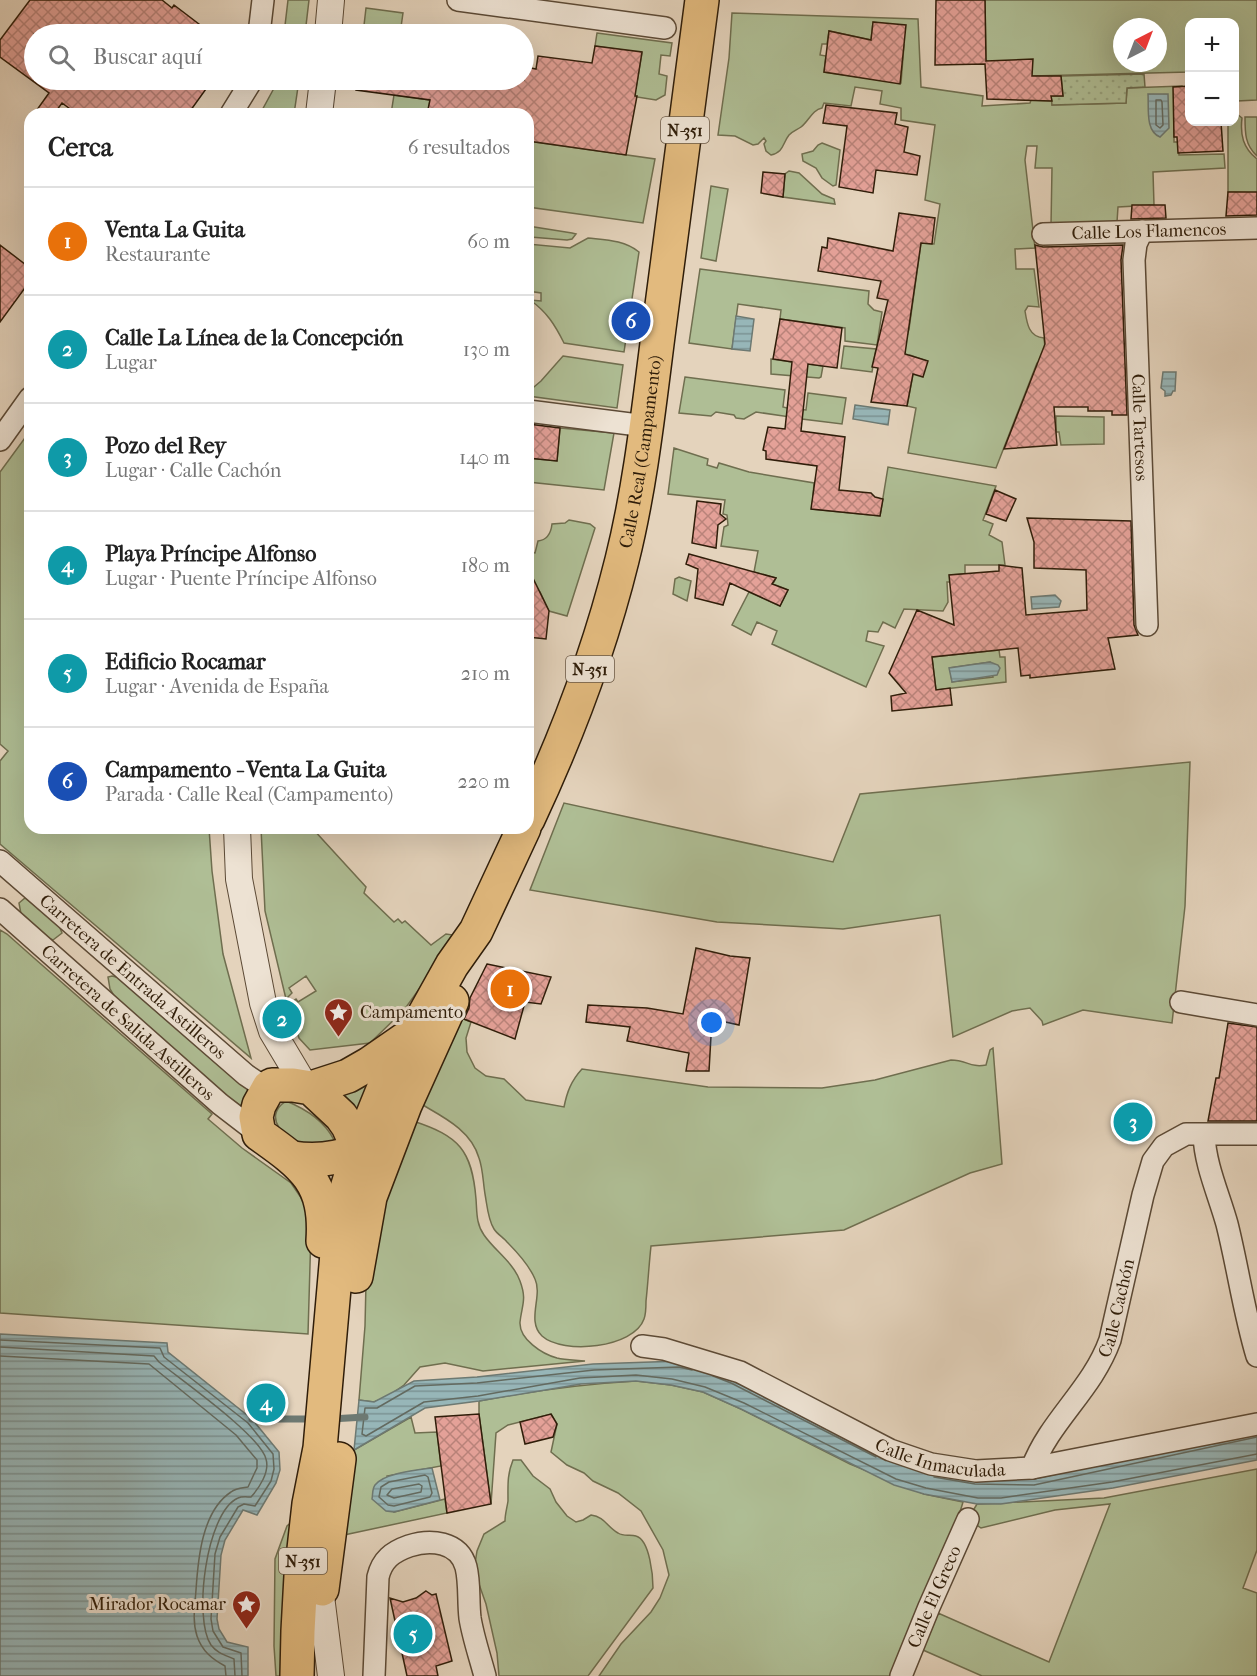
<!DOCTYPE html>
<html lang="es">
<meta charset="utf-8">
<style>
body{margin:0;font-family:"IM FELL French Canon",serif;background:#f2f2f2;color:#222}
.controls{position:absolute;right:18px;top:18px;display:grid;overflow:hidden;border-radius:12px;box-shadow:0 6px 24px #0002}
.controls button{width:54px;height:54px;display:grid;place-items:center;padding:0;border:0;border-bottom:2px solid #e0e0e0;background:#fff;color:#222;font:30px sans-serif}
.compass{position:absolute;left:1113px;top:18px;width:54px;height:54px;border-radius:50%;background:#fff;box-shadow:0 6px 24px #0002;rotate:42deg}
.you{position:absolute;left:712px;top:1023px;width:21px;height:21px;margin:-15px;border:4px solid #fff;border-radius:50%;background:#1a73e8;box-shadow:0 0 0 9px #1a73e833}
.badge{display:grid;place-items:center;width:39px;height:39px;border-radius:50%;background:#8f2418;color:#fff;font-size:20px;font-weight:700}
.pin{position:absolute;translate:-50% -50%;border:3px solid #fff;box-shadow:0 2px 6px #0006}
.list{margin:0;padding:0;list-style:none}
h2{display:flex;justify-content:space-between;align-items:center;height:78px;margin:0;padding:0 24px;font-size:26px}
h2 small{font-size:20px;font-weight:400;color:#767676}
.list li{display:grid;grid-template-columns:39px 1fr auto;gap:18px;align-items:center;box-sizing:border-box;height:108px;padding:0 24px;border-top:2px solid #e0e0e0}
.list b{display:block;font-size:22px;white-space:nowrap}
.list p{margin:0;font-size:20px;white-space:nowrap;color:#767676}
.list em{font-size:20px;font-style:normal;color:#767676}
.icon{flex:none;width:33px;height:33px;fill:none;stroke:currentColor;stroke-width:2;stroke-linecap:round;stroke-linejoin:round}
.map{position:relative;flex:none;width:1257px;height:1676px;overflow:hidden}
.search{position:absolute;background:#fff;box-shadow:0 6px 24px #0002;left:24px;top:24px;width:510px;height:66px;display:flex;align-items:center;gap:15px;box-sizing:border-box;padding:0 21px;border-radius:33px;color:#767676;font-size:22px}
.panel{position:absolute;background:#fff;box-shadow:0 6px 24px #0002;left:24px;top:108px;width:510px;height:726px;border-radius:18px}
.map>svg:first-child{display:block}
</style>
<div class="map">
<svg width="1257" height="1676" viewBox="0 0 1257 1676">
<defs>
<pattern id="garden-dots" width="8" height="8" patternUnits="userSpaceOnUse" patternTransform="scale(1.5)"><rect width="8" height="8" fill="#afbe95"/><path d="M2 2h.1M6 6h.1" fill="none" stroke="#97a37f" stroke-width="1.8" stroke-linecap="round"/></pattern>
<pattern id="water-rules" width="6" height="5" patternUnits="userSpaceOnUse" patternTransform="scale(1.5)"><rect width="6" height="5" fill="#97b6b8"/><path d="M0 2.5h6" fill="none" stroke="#7c9394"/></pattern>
<pattern id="building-cross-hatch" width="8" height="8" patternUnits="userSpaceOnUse" patternTransform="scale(1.5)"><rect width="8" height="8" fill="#e4a198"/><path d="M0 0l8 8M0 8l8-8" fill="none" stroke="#b9837a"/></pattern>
</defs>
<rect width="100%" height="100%" fill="#e4d3bc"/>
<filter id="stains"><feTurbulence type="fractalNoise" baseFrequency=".00333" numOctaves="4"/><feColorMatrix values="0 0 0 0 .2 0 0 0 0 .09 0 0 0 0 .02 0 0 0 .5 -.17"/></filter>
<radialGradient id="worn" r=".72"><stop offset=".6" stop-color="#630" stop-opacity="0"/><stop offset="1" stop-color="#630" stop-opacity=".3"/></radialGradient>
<path fill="#afbe95" stroke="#6f6e4f" stroke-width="1.5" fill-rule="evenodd" d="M288 0H309L305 34H284Z
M985 0H1257V100L1237 101V114L1242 118C1240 135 1243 148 1257 159V193L1228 192V122H1234V22H1190L1189 72 1032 76 986 61ZM1122 27H1158V63H1122Z
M366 8 403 13 400 34H363Z
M732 13 918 19 921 87 983 96 982 106 1030 103 1031 100 1052 101V105L1126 103 1127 88 1182 86V110H1174V142H1178L1179 155 1224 154 1225 168 1153 172 1154 205 1118 207 1117 222 1051 225 1052 168H1035L1037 146H1027L1025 160 1035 248 1015 249 1016 269H1034L1039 307 1028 306 1025 311C1027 324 1029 337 1044 338L1046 358 1037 363 996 468 908 453 916 408 907 406 913 374 927 361 910 355 900 360 909 329 921 243 934 244 940 204 925 200 935 125 901 120V108L880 104 882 91 855 87 851 106 824 103 822 108C812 110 809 121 801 127 797 130 793 131 789 135 782 144 784 152 771 155L766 151 764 144 766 141 764 138 758 144 753 145 735 136 718 135 729 58ZM873 22 892 25 904 45 901 83 824 72 826 56 820 55 822 44H827L829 31 871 40Z
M597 33 672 43 670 56 661 55 659 74 667 76 665 95 656 100 612 93 636 88 642 53 595 46Z
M276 80H299L294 114H260L273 90Z
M394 95 430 100 428 114H391Z
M1245 117H1257V156C1245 145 1245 133 1245 117Z
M528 141 655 159 643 223 528 207Z
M822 143 840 150 836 185 833 186 822 178 816 168 803 161 802 154 813 151 818 145Z
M789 171 799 173 822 194 834 199 835 204 783 197 785 174Z
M711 186 728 189 716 261 701 258Z
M528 226 572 233 576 234 572 239 567 240 530 237H528Z
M588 238C606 240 624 240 639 252L624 352 564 343C555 325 547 312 530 300L541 301V293L528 291V244L570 248Z
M700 269 869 291 868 304 874 310 882 312 877 345 845 341V328L780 319 781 310 738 304 732 349 689 343Z
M844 346 876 349 872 372 841 368Z
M563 356 623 365 617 408 528 396V392L541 381Z
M771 359 823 366 821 377 819 378 771 374Z
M685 377 785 390 783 407 791 409 790 417 756 412 744 419 736 418 734 415 716 412 711 416 679 413Z
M808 393 846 398 842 424 794 418 795 409 806 410Z
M1056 416 1104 417V444L1061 445 1059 432H1056Z
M560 428 614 433 604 490 528 482V458L557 461Z
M30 431V828H209L212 871 223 954 251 1058 0 844V761L8 751 0 744V472Z
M674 448 708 459 707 465 717 468 719 463 749 472 814 483 812 509 880 516 888 467 996 486 983 520 993 524 989 535 1002 542 1005 565H965V574L950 575V582H947L948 602 943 611 904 609 895 628 883 622 878 632 868 631 866 641 884 646 866 687 772 644 777 631 757 622 751 635 732 625 749 592 780 606 788 590 773 584 776 578 754 572 758 551 721 546 724 527 728 525 727 515 723 514 725 500 668 494Z
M569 520 590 524 595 528 567 616 549 611 540 592 528 590V552L535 553 538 541C548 540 551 533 552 524L565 523Z
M679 577 691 581 687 601 673 594 675 579Z
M999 650 1000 657H1005L1006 682 936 690 932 657ZM990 662 993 677 952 682 950 668Z
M1190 762 1185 906 1172 1023 1083 1010 1043 1025 1042 1021 1030 1008 1012 1011 953 1037 940 915 843 929 717 922 530 890 564 803 833 862 860 794Z
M261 828H312L366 887 364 893 394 922 398 919 402 923 405 921 431 945 446 934 453 935 425 981 404 1010 370 1043 310 1050 299 1038 288 1005 296 999 298 1002 316 991 306 976 289 988 292 993 286 999 265 911Z
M25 898 58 923 62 933 53 940 48 938 21 914 19 903Z
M0 930 7 934 34 958 212 1114 208 1119 242 1148 291 1183 306 1205 311 1231 308 1334 0 1313Z
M112 976 124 979 250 1087 244 1108 227 1096 116 999 110 989 108 977Z
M461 1018 471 1022 466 1038 467 1052 475 1068 486 1076 504 1079 526 1100 564 1107C567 1092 571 1081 582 1069L708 1087 822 1088 875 1080 951 1060C967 1060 970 1068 986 1065L990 1050 993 1048 1002 1164 970 1173 844 1230 651 1246C649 1264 648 1283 646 1301 646 1306 646 1314 644 1319 634 1348 563 1355 542 1336 526 1321 543 1296 535 1279 529 1265 517 1252 507 1242 504 1238 497 1234 494 1229 488 1220 487 1205 485 1194 483 1182 483 1169 479 1158 471 1130 443 1117 421 1104Z
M373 1073 357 1115 335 1094Z
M286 1101C306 1109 324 1120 334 1140L331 1144C323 1145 313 1147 306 1145 286 1142 261 1117 286 1101Z
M413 1121C459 1136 472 1150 476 1199 477 1212 476 1224 484 1235 495 1251 513 1262 520 1281 527 1300 522 1304 520 1322 519 1339 542 1354 557 1358 566 1360 576 1360 585 1361L483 1371 445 1363 420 1367 404 1385 387 1397 374 1402 359 1400 365 1326 366 1283 375 1232Z
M636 1381 671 1385 703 1392 741 1409 850 1464 924 1494 963 1502 957 1522 892 1676H599L621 1644 651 1612 660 1598 669 1575 663 1550 641 1511 618 1493 593 1481 584 1473 567 1465 551 1452 557 1424 551 1414 508 1425 496 1433 491 1504 479 1414V1401C531 1391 583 1384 636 1381Z
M411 1417 415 1433 437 1432 441 1466 387 1476 394 1512 445 1499 447 1513 344 1535 354 1450Z
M513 1460H521L533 1476 550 1489 556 1502 567 1516 576 1522 583 1520 591 1515C605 1517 607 1527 618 1533 624 1537 630 1534 636 1536 650 1540 653 1577 653 1588L588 1676H499L497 1653 486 1604 474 1570 477 1551 484 1534 505 1521C505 1514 507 1508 508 1501 508 1485 507 1475 513 1460Z
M1257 1469V1550L1243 1588 1257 1593V1676H982L923 1650 938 1613 1049 1662 1110 1504 1055 1510 981 1528 968 1519 977 1504 1104 1498Z
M293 1521 285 1676H276L274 1646 275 1559 287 1526Z"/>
<path fill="url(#garden-dots)" stroke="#6f6e4f" stroke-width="1.5" d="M1144 74 1145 87 1127 88 1126 103 1052 105 1051 96H1063L1061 76Z"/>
<path fill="url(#water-rules)" stroke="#6d7972" stroke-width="1.5" d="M1148 94H1168L1169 128 1160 137C1145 131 1149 108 1148 94Z
M736 316 754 319 750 351 732 349Z
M1163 372H1176L1175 391H1173L1171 395 1165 396V391L1161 388Z
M855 405 890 410 888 425 853 419Z
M1055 595 1061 601 1059 607 1032 609 1031 597Z
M990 662 998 665 1000 668 997 675 952 682 949 668Z
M0 1334 167 1343 168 1352 252 1419 279 1452 280 1470 276 1483 257 1515 243 1510 225 1540 221 1555 217 1619 219 1629 227 1642 248 1647V1676H0Z
M680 1361 706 1367 975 1478 1034 1479 1257 1431V1460L1113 1488 1001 1504H977L924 1494 894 1485 741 1409 703 1392 671 1385 636 1381 581 1384 479 1401 425 1408 354 1450 359 1400 374 1402 414 1381 477 1377 593 1364Z
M432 1468 440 1500 394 1512 386 1511 372 1499C373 1494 372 1489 375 1485 384 1473 417 1470 432 1468Z"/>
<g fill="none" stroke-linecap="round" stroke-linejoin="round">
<path stroke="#636a60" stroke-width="1.5" d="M1156 100H1161L1162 102 1163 125 1160 128 1156 125Z
M0 1340 160 1348 164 1357 248 1423 273 1454 274 1469 271 1481 255 1506 244 1504 238 1507 220 1537 215 1554 211 1619 213 1631 223 1647 241 1653 242 1676
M0 1347 154 1356 159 1362C181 1380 260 1435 266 1459 270 1472 259 1488 251 1497 247 1497 242 1496 238 1498 206 1512 193 1619 211 1645 217 1653 225 1655 234 1659L235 1676
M0 1356 149 1364 236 1435 257 1460V1468L248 1487C242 1488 236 1488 231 1492 202 1511 198 1559 196 1590 195 1605 192 1621 197 1636 202 1651 212 1659 225 1666L226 1676
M692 1370 679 1367 594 1370 477 1383 415 1386 377 1408H365L362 1434 366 1436 424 1402 478 1396 580 1378 636 1375 672 1379 705 1387 744 1403 896 1479 926 1488 978 1498H1001L1112 1482 1257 1454
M713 1376 731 1383 876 1457
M425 1475 428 1477 432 1493 430 1497 394 1506 388 1505 379 1497 381 1487 389 1482Z
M934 1477 975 1484 1034 1485 1257 1437
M419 1484 422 1486 421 1492 394 1498 387 1495 392 1489Z"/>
<path stroke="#6d7972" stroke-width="7" d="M252 1419H314
M331 1419 365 1417"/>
</g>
<path fill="url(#building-cross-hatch)" stroke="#2f1d09" stroke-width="1.5" d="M30 0H162L172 8 174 5 212 34H34V80H194L206 89 188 114H77L62 103 54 114H34L49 93 0 57V40Z
M936 0H985L986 61 1033 59 1032 76H1061L1063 96H1051L1052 101 987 99 985 64 935 65Z
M873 22 906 25 900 84 824 72 829 31 871 40Z
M595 46 642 52 635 96H637L626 155 528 141V114H427L430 100 356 90 357 80H524L526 67 536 69 538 56 592 63Z
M1190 86V122H1221L1223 151 1178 153 1177 137H1174L1173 87Z
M826 105 897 113 895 124 908 127 904 152 920 156 917 175 876 170 873 193 839 187 847 126 823 123Z
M763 172 785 174 783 197 761 193Z
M1228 192H1257V215L1226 216Z
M1132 205H1165L1166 218 1131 219Z
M899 213 935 218 932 244 921 243 905 354 928 361 923 377 913 374 907 406 871 402 878 368 872 367 888 300 877 298 881 281 818 271 822 247 827 248 828 238 893 251Z
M0 245 30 268V281L0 322Z
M1035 245 1043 247 1123 245 1121 260 1127 415H1112V411H1088V407H1054L1057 445 1004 449 1045 344Z
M780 319 842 328 837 368 808 364 801 431 845 437 839 490 871 493 875 497 883 499 880 516 811 509 817 466 766 459V451L763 450 768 427 785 429 792 362 773 359Z
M528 424 560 428 557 461 528 458Z
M995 490 1016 499 1006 521 986 514Z
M697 501 721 504 720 514 726 519 718 525 716 548 692 543Z
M1027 518 1131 521 1134 625 1138 635 1108 638 1115 669 1030 678V675L1021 676 1018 648 932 657 936 690 950 688 952 705 892 711 891 696 906 693 889 673 917 610 954 625 949 575 999 571V565L1022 568 1026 615 1087 610 1086 570 1034 568V542Z
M689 554 776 578 772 584 788 590 780 606 730 583 723 605 695 598 698 569 686 564Z
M528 568 549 611 546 639 528 637Z
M696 948 730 956 750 958 739 1025 712 1019 709 1071H686L689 1053 627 1041 630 1027 586 1022 588 1005 647 1008 683 1014Z
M487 964 551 977 541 1004 525 1002 515 1039 464 1019 469 1008 470 998Z
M1228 1023 1257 1027V1121H1208L1216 1078H1219Z
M479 1414 491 1504 447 1513 435 1417Z
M551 1414 557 1424 553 1437 525 1444 520 1422Z
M426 1591 432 1595 436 1594 452 1661 436 1666 438 1676H407L390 1598 403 1602 416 1598Z"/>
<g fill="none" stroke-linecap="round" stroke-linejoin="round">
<defs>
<g id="minor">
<path d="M458 0 665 28"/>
<path d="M259 34 263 0"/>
<path d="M231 114 252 80"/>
<path id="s1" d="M1142 231 1136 244 1134 260 1147 625"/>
<path id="s2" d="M1043 234 1257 228"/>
<path d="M528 411 646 426"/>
<path d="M0 440 30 398"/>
<path id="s3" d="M0 861 246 1075 258 1083 269 1087"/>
<path id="s4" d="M0 909 220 1104 259 1134"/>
<path d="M1181 1002 1257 1015"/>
<path d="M1204 1135C1205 1165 1219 1195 1227 1224 1238 1268 1244 1313 1257 1356"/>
<path id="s5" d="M642 1346 664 1349 740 1372 890 1450 931 1464 976 1471 1032 1468 1257 1424"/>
<path id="s6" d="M1032 1468C1050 1420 1092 1390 1110 1340L1143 1195 1153 1161 1164 1146 1186 1134H1257"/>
<path d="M374 1676 378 1577C382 1560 392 1552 409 1546 430 1539 459 1541 466 1567 470 1583 468 1601 470 1618 473 1637 480 1657 485 1676"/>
<path id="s7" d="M901 1676 929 1607 968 1519"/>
</g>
<path id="tertiary" d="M328 34 331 0
M319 114 323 80
M237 828 239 879 263 1003 272 1031 306 1088
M321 1596 331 1676"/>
<g id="trunk">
<path id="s8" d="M528 819C567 736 600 649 622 560 641 484 649 405 659 328 673 218 688 109 702 0"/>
<path d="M311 1088 348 1076 369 1064 408 1037"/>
<path d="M293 1158C319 1162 353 1158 374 1140"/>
<path d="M323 1241C327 1182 304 1166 259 1134L256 1117 259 1105 269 1087 272 1085H293L311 1088 341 1116 348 1126 364 1162"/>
<path d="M356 1276 370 1197 405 1105 452 1001"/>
<path d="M322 1589 339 1459"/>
<path d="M297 1676 298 1631 301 1576 309 1504 320 1448 341 1208 359 1149 385 1085 452 965 476 931 524 828"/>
</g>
</defs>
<use href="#minor" stroke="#5c4a36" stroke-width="24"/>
<use href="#tertiary" stroke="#5c4a36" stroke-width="28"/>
<use href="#trunk" stroke="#2f1d09" stroke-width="36"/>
<use href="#minor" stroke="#ede2d3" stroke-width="21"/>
<use href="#tertiary" stroke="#ede2d3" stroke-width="26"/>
<use href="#trunk" stroke="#e2ba7e" stroke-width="33"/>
</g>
<defs>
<symbol id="sight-pin" viewBox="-11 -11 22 30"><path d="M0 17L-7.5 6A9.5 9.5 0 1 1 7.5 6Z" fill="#8f2418" stroke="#ede2d3"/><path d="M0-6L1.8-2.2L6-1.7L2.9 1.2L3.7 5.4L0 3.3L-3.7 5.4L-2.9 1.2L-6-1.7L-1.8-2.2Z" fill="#fff"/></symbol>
</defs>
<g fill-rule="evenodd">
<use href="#sight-pin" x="322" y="996" width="33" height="45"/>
<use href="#sight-pin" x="230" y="1588" width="33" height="45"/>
</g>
<g text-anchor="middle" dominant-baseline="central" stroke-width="6" stroke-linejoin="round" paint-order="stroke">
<g fill="#ede2d3" stroke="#685846" stroke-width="1.5">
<rect x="661" y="117" width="48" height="26" rx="4.5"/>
<rect x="566" y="656" width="48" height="26" rx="4.5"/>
<rect x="279" y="1548" width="48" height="26" rx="4.5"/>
</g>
<g font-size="16" font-weight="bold" fill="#2f1d09">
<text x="685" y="130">N-351</text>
<text x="590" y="669">N-351</text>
<text x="303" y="1561">N-351</text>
</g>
<g font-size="18" fill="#2f1d09" stroke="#ede2d3">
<text stroke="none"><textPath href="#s2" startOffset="106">Calle Los Flamencos</textPath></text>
<text stroke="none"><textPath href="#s1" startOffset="198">Calle Tartesos</textPath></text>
<text stroke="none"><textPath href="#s8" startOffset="386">Calle Real (Campamento)</textPath></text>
<text stroke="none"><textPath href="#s3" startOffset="176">Carretera de Entrada Astilleros</textPath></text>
<text stroke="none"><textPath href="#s4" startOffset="171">Carretera de Salida Astilleros</textPath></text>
<text stroke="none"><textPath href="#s6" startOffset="183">Calle Cachón</textPath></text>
<text stroke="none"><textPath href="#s5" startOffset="322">Calle Inmaculada</textPath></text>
<text stroke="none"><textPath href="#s7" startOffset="86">Calle El Greco</textPath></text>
</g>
<g font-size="18" fill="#2f1d09" stroke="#ede2d3" text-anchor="start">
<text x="360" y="1012">Campamento</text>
<text x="226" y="1604" text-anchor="end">Mirador Rocamar</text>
</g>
</g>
<rect width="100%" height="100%" filter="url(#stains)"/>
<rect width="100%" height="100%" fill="url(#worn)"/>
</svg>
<div class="controls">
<button>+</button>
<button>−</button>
</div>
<svg class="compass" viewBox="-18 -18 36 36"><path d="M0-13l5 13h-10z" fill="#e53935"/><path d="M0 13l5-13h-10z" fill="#767676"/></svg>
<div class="you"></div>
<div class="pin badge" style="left:510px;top:989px;background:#e8710a">1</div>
<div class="pin badge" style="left:282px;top:1019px;background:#0f9aa8">2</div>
<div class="pin badge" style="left:1133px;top:1122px;background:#0f9aa8">3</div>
<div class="pin badge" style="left:266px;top:1403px;background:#0f9aa8">4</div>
<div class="pin badge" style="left:413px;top:1634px;background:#0f9aa8">5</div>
<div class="pin badge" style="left:631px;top:321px;background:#1a4fb4">6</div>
<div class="search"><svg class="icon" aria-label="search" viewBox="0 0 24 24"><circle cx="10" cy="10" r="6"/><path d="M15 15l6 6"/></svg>Buscar aquí</div>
<section class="panel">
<h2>Cerca<small>6 resultados</small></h2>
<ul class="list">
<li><span class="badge" style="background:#e8710a">1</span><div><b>Venta La Guita</b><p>Restaurante</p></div><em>60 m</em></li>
<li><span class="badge" style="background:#0f9aa8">2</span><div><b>Calle La Línea de la Concepción</b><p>Lugar</p></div><em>130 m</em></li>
<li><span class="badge" style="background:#0f9aa8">3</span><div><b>Pozo del Rey</b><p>Lugar · Calle Cachón</p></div><em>140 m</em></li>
<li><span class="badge" style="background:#0f9aa8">4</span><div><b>Playa Príncipe Alfonso</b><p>Lugar · Puente Príncipe Alfonso</p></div><em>180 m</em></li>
<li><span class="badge" style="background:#0f9aa8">5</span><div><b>Edificio Rocamar</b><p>Lugar · Avenida de España</p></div><em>210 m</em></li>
<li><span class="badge" style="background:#1a4fb4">6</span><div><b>Campamento - Venta La Guita</b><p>Parada · Calle Real (Campamento)</p></div><em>220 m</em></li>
</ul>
</section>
</div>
